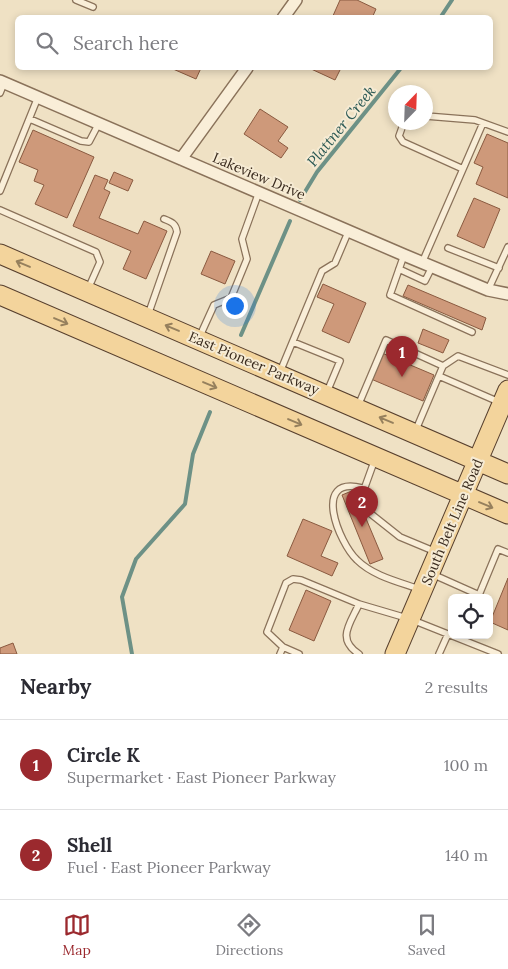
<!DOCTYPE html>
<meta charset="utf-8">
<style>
body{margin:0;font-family:Lora,serif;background:#f2f2f3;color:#2b2b33}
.controls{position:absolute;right:15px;bottom:15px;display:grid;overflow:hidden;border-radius:8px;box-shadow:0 2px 8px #0003}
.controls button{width:45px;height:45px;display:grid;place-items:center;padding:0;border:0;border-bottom:1px solid #e1e1e2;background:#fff;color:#2b2b33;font:25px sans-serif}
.compass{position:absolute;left:388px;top:85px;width:45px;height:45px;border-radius:50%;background:#fff;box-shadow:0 2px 8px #0003;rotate:23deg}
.you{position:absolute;left:234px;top:305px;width:18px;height:18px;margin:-12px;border:4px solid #fff;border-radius:50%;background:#1a73e8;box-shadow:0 0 0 8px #1a73e833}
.badge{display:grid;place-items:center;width:32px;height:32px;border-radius:50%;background:#9b292e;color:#fff;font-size:16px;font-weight:700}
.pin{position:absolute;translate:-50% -41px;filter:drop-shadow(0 1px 2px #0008)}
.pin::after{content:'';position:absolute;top:26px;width:18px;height:15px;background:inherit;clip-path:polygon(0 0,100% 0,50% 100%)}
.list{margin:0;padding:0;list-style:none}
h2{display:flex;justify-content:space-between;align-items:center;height:65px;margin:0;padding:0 20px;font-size:21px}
h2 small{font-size:16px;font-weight:400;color:#7c7c81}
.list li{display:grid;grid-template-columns:32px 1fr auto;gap:15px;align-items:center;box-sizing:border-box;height:90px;padding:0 20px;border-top:1px solid #e1e1e2}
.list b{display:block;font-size:19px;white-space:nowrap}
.list p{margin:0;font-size:16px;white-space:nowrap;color:#7c7c81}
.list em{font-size:16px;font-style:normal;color:#7c7c81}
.icon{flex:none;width:28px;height:28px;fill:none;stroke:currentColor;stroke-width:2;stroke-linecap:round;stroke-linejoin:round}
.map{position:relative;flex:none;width:508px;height:654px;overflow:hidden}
.search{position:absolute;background:#fff;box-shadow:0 2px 8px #0003;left:15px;right:15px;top:15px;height:55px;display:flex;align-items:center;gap:12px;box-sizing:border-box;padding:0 18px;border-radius:8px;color:#7c7c81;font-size:19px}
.sheet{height:245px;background:#fff}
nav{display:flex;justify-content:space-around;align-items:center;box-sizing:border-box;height:70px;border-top:1px solid #e1e1e2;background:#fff;font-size:14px;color:#7c7c81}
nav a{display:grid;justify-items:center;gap:2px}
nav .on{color:#9b292e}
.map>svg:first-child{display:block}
</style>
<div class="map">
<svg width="508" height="654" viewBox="0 0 508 654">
<rect width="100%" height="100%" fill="#efe1c4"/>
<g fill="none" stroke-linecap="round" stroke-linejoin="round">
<path stroke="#6d9186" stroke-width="4" d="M440 18 452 0
M300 200 317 172 401 68
M241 335 290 221
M132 654 122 597 136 559 185 504 193 454 210 412"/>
</g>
<path fill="#ce997a" stroke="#8a5a40" d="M340 0H357L376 9 372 18H332Z
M174 68H201L196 79 173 69Z
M309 68H341L335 80Z
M260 109 288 127 278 141 288 148 281 158 244 134Z
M33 130 94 157 67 218 35 204 44 185 34 181 38 170 19 162Z
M487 134 508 143V198L476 184 483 167 474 163Z
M114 172 133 180 128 191 109 183Z
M95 175 108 180 104 189 110 192 99 218 138 234 144 221 167 231 146 279 123 269 131 251 73 226Z
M474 198 500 209 484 248 457 236Z
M211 251 235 261 225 284 201 274Z
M323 284 366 303 349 343 322 331 334 304 317 297Z
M408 285 486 318 482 330 403 296Z
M423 329 449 340 443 353 418 343Z
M382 353 434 375 423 401 371 379Z
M354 490 383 559 370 564 342 495Z
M303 519 332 531 321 556 338 563 332 576 287 556Z
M508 578V630L490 622Z
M306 590 331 601 314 641 289 630Z
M13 643 17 654H0V648Z"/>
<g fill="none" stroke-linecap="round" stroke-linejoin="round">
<defs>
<path id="service" d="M76 0 93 7
M0 93 4 83
M426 116 475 120 508 132
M30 119 81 141 89 142 99 123
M404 122 399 136 403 142 463 169 422 263
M463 169 483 123
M0 191 38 97
M0 210 96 252 100 262 88 289
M448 248 499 268
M404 255 390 295 472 332
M399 269 425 281 432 267
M488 290 508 247
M148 315 177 232C176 224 172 222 164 219
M199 338 214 305 231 298 247 259 242 239 259 192
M293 342 340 361 327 392
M443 366 458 356 508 375
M280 372 322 271 335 263 349 230
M439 376 499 402
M358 406 386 340 443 366 415 432
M375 459 362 495 371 514 400 537 436 552
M362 488C311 475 339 543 357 560 373 576 399 582 419 589
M432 574 479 595 498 549 508 553
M280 654 283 647
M299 654 283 647 267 632 286 583 293 579 301 580 359 604
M359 654C336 639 350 624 359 604L410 619 498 654
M439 654 448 634"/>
<path id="minor" d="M283 18 296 0
M0 81 404 255 488 290 508 294
M181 159 247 68"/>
<path id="primary" d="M0 254 508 474
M0 295 508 514
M395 654 508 390"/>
</defs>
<use href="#service" stroke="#8a725a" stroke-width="8"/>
<use href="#minor" stroke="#8a725a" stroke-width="14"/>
<use href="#primary" stroke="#58402e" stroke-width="21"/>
<use href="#service" stroke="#f9eed8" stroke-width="5.5"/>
<use href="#minor" stroke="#f9eed8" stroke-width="11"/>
<use href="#primary" stroke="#f3d49c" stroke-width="19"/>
</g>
<defs><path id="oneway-shaft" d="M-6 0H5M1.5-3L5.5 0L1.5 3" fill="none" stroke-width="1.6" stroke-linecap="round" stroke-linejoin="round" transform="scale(1.25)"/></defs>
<g stroke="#96805d">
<use href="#oneway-shaft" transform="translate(23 264) rotate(-157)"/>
<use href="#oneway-shaft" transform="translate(61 321) rotate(23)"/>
<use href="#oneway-shaft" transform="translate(172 328) rotate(-157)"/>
<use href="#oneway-shaft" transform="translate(210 385) rotate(23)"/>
<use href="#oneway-shaft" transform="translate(386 420) rotate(-157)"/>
<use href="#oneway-shaft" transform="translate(295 422) rotate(23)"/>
<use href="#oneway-shaft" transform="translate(486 505) rotate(23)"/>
</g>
<g text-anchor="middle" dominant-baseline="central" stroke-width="4" stroke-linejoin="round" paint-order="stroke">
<g font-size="14" fill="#3a2b1e" stroke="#f6ebd4">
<text transform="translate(259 176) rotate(23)">Lakeview Drive</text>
<text transform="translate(254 363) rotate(23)">East Pioneer Parkway</text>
<text transform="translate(452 522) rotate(-67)">South Belt Line Road</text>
</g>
<g font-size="15" font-style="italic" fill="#2d5a55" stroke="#f6ebd4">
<text transform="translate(341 126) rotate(-51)">Plattner Creek</text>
</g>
</g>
</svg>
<div class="controls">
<button><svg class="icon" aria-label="locate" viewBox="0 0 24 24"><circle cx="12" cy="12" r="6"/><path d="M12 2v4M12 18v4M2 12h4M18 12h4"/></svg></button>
</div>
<svg class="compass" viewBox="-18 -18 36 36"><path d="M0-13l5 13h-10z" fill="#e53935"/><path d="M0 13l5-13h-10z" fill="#7c7c81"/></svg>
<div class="you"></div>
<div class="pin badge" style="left:402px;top:377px">1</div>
<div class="pin badge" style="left:362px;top:527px">2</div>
<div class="search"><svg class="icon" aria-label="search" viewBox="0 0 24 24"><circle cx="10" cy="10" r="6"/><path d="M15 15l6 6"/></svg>Search here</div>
</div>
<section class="sheet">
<h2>Nearby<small>2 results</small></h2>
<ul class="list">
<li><span class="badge">1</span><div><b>Circle K</b><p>Supermarket · East Pioneer Parkway</p></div><em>100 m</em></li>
<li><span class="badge">2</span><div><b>Shell</b><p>Fuel · East Pioneer Parkway</p></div><em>140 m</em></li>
</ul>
</section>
<nav>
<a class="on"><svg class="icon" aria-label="map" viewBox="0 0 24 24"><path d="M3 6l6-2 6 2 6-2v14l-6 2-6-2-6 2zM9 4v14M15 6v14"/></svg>Map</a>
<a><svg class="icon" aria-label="directions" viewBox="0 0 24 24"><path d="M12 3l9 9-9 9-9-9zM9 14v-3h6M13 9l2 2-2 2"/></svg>Directions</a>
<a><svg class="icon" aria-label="saved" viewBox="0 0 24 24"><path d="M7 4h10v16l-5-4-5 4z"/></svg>Saved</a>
</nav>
